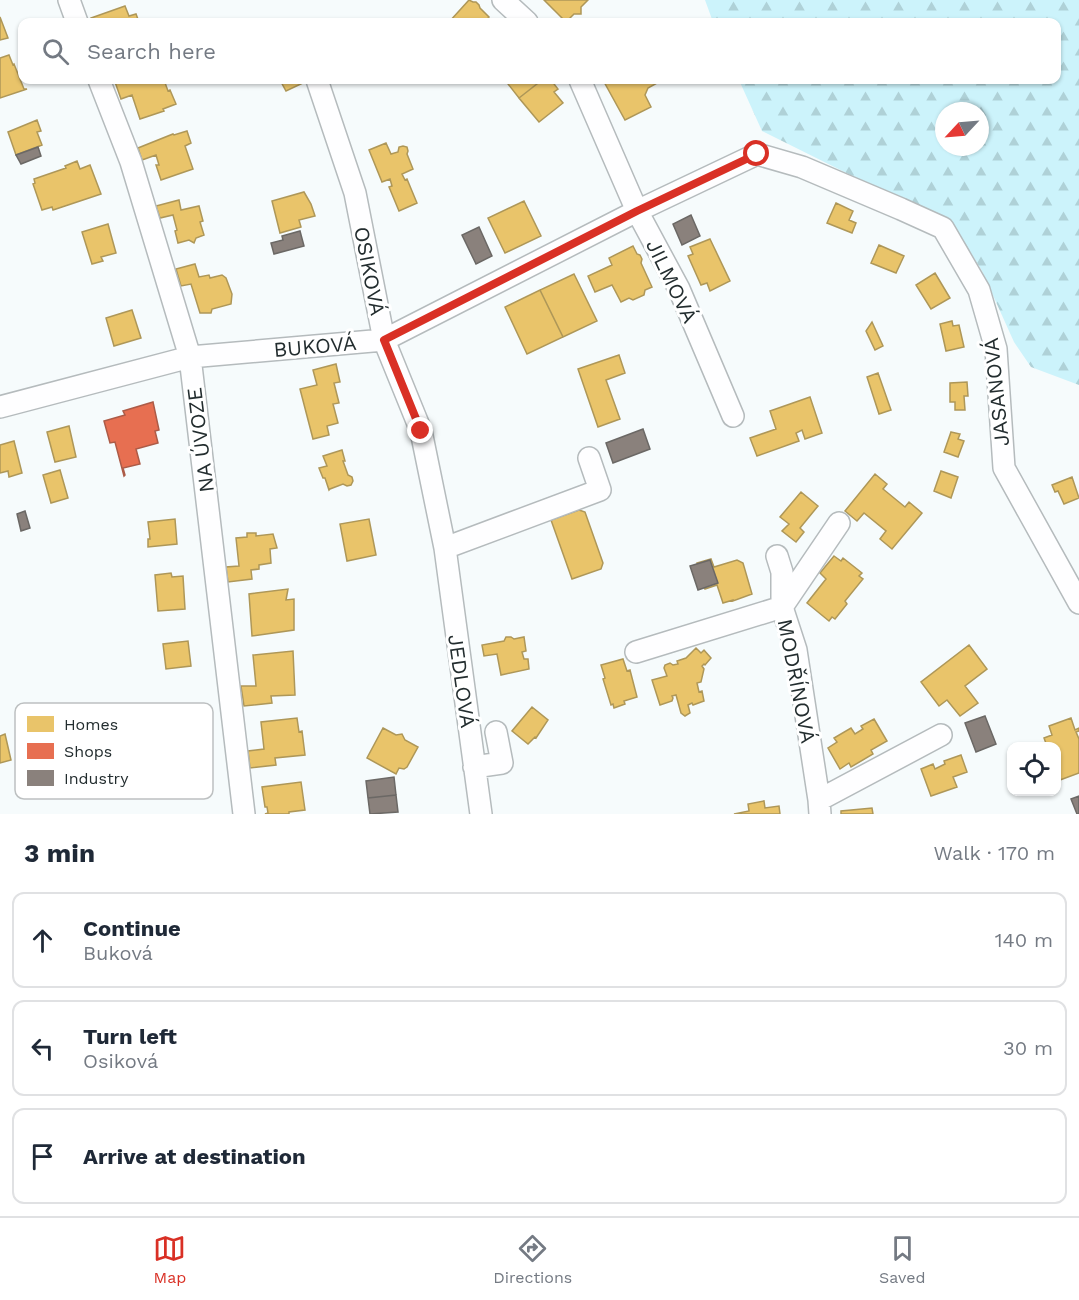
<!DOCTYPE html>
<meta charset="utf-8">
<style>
body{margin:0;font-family:"Work Sans",sans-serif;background:#f2f2f3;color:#1f2937}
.controls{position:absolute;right:18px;bottom:18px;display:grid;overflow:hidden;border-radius:12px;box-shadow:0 2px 4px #0004}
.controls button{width:54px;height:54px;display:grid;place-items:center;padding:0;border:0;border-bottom:2px solid #e0e1e3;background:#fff;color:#1f2937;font:30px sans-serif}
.compass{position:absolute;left:935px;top:102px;width:54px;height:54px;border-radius:50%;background:#fff;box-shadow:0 2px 4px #0004;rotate:244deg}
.stop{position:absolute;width:18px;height:18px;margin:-14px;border:4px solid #d93025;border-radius:50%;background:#fff}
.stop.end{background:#d93025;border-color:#fff;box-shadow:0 2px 6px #0008}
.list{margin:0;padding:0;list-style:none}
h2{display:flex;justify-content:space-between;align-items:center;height:78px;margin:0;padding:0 24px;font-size:26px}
h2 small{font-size:20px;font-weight:400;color:#747a83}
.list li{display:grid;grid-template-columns:39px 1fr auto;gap:18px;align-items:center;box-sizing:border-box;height:96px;margin:0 12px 12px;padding:0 12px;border:2px solid #e0e1e3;border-radius:12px}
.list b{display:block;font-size:22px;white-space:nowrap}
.list p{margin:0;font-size:20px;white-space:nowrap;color:#747a83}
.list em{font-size:20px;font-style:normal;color:#747a83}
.icon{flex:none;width:33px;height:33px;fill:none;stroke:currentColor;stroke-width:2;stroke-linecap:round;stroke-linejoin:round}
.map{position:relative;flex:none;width:1079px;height:814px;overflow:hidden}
.search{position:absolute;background:#fff;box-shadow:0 2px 4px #0004;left:18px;right:18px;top:18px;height:66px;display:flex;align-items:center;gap:15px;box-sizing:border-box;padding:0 21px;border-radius:12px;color:#747a83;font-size:22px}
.sheet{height:402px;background:#fff}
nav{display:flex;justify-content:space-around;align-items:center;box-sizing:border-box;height:84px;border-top:2px solid #e0e1e3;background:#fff;font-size:16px;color:#747a83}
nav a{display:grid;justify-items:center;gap:3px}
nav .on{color:#d93025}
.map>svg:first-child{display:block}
</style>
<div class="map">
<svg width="1079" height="814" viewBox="0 0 1079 814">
<defs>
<pattern id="forest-firs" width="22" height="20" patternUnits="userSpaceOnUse" patternTransform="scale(1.5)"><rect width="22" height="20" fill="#ccf3fb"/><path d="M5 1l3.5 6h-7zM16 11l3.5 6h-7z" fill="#afd1d7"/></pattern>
</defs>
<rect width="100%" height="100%" fill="#f6fbfc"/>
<path fill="url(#forest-firs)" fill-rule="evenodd" d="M705 0H1079V385L1031 367 1014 342 982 271 955 227 762 131 739 80H1056V22H713ZM944 111H980V147H944Z"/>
<path fill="#e9c46a" stroke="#ae9758" stroke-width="1.5" d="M469 0 473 2H476L479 5 480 8 489 17 484 22H449Z
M544 0H588L581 7V14H574L566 22Z
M125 6 129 16 136 14 139 22H92L91 18Z
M0 17 8 38 0 40Z
M9 55 13 65 14 64 24 89H27L0 98V58Z
M120 80H142L143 82 148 80H164L168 91 170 90 176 104 163 109 164 111 140 119 132 95 121 99 115 82Z
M280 80H301L303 83 286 91Z
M505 80H542L519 98Z
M542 80H551L558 89 554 92 563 103 539 122 519 98Z
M603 80H658L659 82 648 88 645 95 651 107 625 120Z
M37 120 41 131 37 132 42 145 16 155 8 132Z
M187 131 191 143 185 146 193 169 161 180 156 165H159L156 155 142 160 138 148 173 134 174 135Z
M386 143 391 154 398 152 399 147 403 146 407 147 408 151 407 154 413 169 402 174 405 180 407 179 417 203 399 211 389 187 392 186 390 179 382 182 369 150Z
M77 161 80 169 90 165 101 194 53 210 52 207 42 210 33 184 35 183 34 179 66 168 65 166Z
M304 192 311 204 315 216 299 220 301 227 280 233 272 201Z
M179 200 181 210 199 206 203 221 200 222 204 235 196 238 194 243 189 240 178 243 175 231 177 230 173 215 160 218 156 206Z
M524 201 541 236 505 253 488 218Z
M836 203 853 211 849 220 856 223 852 233 827 223Z
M108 224 116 253 101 257 103 261 92 264 82 232Z
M710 239 730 281 710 291 707 283 701 285 688 256 693 254 690 247Z
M879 245 904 256 896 273 871 263Z
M633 246 637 254 640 255 642 259 641 263 652 287 645 290 644 295 633 300 629 298 621 302 612 285 595 292 588 276 612 265 609 258Z
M195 264 199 277 209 275 210 278 222 275 226 278 232 294 231 304 212 309 211 313H200L191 284 181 286 176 269Z
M935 273 950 298 931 309 916 285Z
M574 274 597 321 563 337 540 290Z
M540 290 563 337 527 354 505 307Z
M132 310 141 338 114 346 106 318Z
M952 321 953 326 959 325 964 347 946 351 940 324Z
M872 322 883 346 875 350 866 331Z
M619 355 625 373 606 380 620 419 598 427 578 369Z
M336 364 340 382 334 383 339 403 333 404 338 423 327 426 329 435 313 439 300 389 317 385 313 370Z
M878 373 891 410 879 414 867 377Z
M967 382 968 396H964L965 410H955V402H950V383Z
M810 397 822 433 805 439 802 430 796 433 799 441 757 456 750 438 776 429 770 411Z
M69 426 76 457 55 462 47 432Z
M951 432 960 434 958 439 964 441 958 457 944 452Z
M14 441 22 473 9 477 8 471 0 473V445Z
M342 450 345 461H343L348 475 352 477 353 481 351 485 347 486 343 484 330 489 329 490 325 478H323L319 468 327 466 323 456Z
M60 470 68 498 51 503 43 475Z
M941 471 958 477 951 498 934 491Z
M875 474 887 484 883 489 905 507 909 502 922 513 892 549 880 539 886 531 864 513 857 521 845 511Z
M1072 477 1079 498 1064 504 1058 491 1055 492 1052 485Z
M801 492 818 506 800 528 804 532 796 542 782 531 789 524 780 517Z
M579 510 585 512 603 563 601 569 572 579 551 520Z
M175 519 177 544 148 547V539H150L148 522Z
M369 519 376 555 347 561 340 524Z
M247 533H256V536L273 534 277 548 270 549 271 563 259 565V569L251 570 252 579 228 582 226 567 239 566 236 538 247 537Z
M834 556 841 561 843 558 862 573 859 576 863 579 845 601 847 604 835 619 832 617 829 621 807 603 826 579 820 573Z
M711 559 714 567 737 560 743 563 752 594 733 601V600L723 603 717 585 705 589 697 563Z
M171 573 172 577 183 576 185 609 158 611 155 575Z
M288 589 286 600 294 599V630L252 636 249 594Z
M506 637H511L514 639 524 637 526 651 522 652 524 659H528L529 669 501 675 497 654 484 656 482 645 504 641Z
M188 641 191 666 166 669 163 644Z
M969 645 987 669 965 686 978 703 960 716 947 700 939 706 921 682Z
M696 648 701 653 704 650 711 658 705 665 704 664 702 666 704 669 701 682 697 683 699 692 702 691 704 701 693 705 692 703 688 705 690 713 685 716 681 713 676 695 672 696 673 698 672 701 660 705 652 680 667 676 664 668 665 665 670 663 673 665 678 664 677 661 686 658Z
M293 651 295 695 271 696 272 703 244 706 241 686H256L253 655Z
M623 659 627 671 630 670 637 697 624 701 625 704 614 708 613 704 611 705 603 679 605 678 601 665Z
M532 707 548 720 536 738 535 737 528 744 512 731Z
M297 718 299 732 302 731 305 755 275 758 276 765 250 768 248 751 264 749 261 722Z
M1071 718 1075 730 1079 728V731L1076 732 1079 739V773L1060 780 1056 771V746H1047L1044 738 1052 735 1049 726Z
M874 719 887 741 871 750 873 754 851 767 849 763 840 769 828 748 837 742 834 738 851 728 855 734 863 729 861 726Z
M383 728 396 735 402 734 405 740 418 747 407 767 404 769 399 768 396 774 367 758Z
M5 734 11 760 0 763V736Z
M961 755 967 772 953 777 957 787 931 796 921 769 933 764 935 769 945 764 944 761Z
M301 782 305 810 289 812V814H265L268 813 267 807H265L262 787Z
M764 801 765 808 779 806 780 814H734L749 811 748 804Z
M872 808 873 814H841V811Z"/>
<path fill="#e76f51" stroke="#ac5b47" stroke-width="1.5" d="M153 402 159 430 155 431 158 443 136 449 140 464 123 468 125 475 124 476 115 442 110 443 104 421 125 415 123 411Z"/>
<path fill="#8a817c" stroke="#6b6865" stroke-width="1.5" d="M38 147 41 156 21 164 16 155Z
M691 215 700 236 682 245 673 224Z
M479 227 492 256 476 264 462 235Z
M300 231 304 246 274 254 271 243 283 240 282 236Z
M643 429 650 449 613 463 606 443Z
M25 511 30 528 21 531 17 514Z
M710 560 718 583 698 590 690 566Z
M985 716 996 744 976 752 965 723Z
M394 777 396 795 368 798 366 781Z
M396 795 398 812 370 814 368 798Z
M1079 796V814H1077L1071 799Z"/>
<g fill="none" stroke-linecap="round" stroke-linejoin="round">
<defs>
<path id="minor" d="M69 0 77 22
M503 0 527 22
M99 80 131 162 190 357 244 814
M317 80 355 193 384 340 421 431 445 548 481 814
M580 80 637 211 679 289 733 416
M0 407 190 357 384 340 637 211 757 154 802 167 901 209 943 228 979 290 996 349 1004 468 1079 603
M445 548 600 490 589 458
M777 556 782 572V607L796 650 819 800 820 814
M782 607 839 523
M636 652 782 607
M474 767 502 763 496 732
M819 800 941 735"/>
</defs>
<use href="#minor" stroke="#b5bbbd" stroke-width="24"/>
<use href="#minor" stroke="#fefeff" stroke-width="21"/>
</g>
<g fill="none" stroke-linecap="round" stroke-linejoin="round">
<path stroke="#d93025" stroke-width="8" d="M421 431 384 340 637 211 757 154"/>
</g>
<g text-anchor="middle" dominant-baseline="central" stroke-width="6" stroke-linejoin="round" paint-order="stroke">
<g font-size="21" fill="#232d2f" stroke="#fff">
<text transform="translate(370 271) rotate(79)">OSIKOVÁ</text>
<text transform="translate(672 281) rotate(64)">JILMOVÁ</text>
<text transform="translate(315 346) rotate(-5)">BUKOVÁ</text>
<text transform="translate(996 392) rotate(-96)">JASANOVÁ</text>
<text transform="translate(200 440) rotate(-97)">NA ÚVOZE</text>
<text transform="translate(462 681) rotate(82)">JEDLOVÁ</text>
<text transform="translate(797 681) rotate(79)">MODŘÍNOVÁ</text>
</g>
</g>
<rect x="15" y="703" width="198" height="96" rx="9" fill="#fff" stroke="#bdc0c1" stroke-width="1.5"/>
<rect x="27" y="716" width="27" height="16" fill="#e9c46a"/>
<rect x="27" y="743" width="27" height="16" fill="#e76f51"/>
<rect x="27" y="770" width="27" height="16" fill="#8a817c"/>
<g font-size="16" fill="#232d2f">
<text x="64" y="730">Homes</text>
<text x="64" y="757">Shops</text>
<text x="64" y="784">Industry</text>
</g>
</svg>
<div class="controls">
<button><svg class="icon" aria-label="locate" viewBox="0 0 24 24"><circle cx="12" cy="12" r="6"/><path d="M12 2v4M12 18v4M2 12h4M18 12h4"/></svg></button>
</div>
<svg class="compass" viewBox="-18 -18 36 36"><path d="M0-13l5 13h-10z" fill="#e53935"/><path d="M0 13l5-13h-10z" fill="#747a83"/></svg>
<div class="stop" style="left:757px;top:154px"></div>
<div class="stop end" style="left:421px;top:431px"></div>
<div class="search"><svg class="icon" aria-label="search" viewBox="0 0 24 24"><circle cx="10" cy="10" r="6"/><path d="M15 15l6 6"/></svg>Search here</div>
</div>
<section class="sheet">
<h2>3 min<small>Walk · 170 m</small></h2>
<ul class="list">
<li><svg class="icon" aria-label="ahead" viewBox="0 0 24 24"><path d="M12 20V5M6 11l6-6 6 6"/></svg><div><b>Continue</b><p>Buková</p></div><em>140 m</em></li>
<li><svg class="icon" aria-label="left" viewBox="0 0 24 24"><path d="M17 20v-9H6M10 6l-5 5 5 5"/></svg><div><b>Turn left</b><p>Osiková</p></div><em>30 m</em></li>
<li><svg class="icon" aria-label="arrive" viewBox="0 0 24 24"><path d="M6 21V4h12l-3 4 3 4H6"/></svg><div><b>Arrive at destination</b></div></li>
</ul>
</section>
<nav>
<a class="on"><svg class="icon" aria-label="map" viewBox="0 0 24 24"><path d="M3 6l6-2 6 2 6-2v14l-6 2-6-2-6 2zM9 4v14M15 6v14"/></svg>Map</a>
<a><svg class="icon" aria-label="directions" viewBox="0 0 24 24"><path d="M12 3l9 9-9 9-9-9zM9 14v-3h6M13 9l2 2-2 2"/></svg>Directions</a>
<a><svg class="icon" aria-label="saved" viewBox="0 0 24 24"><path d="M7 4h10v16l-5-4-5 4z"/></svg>Saved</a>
</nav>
